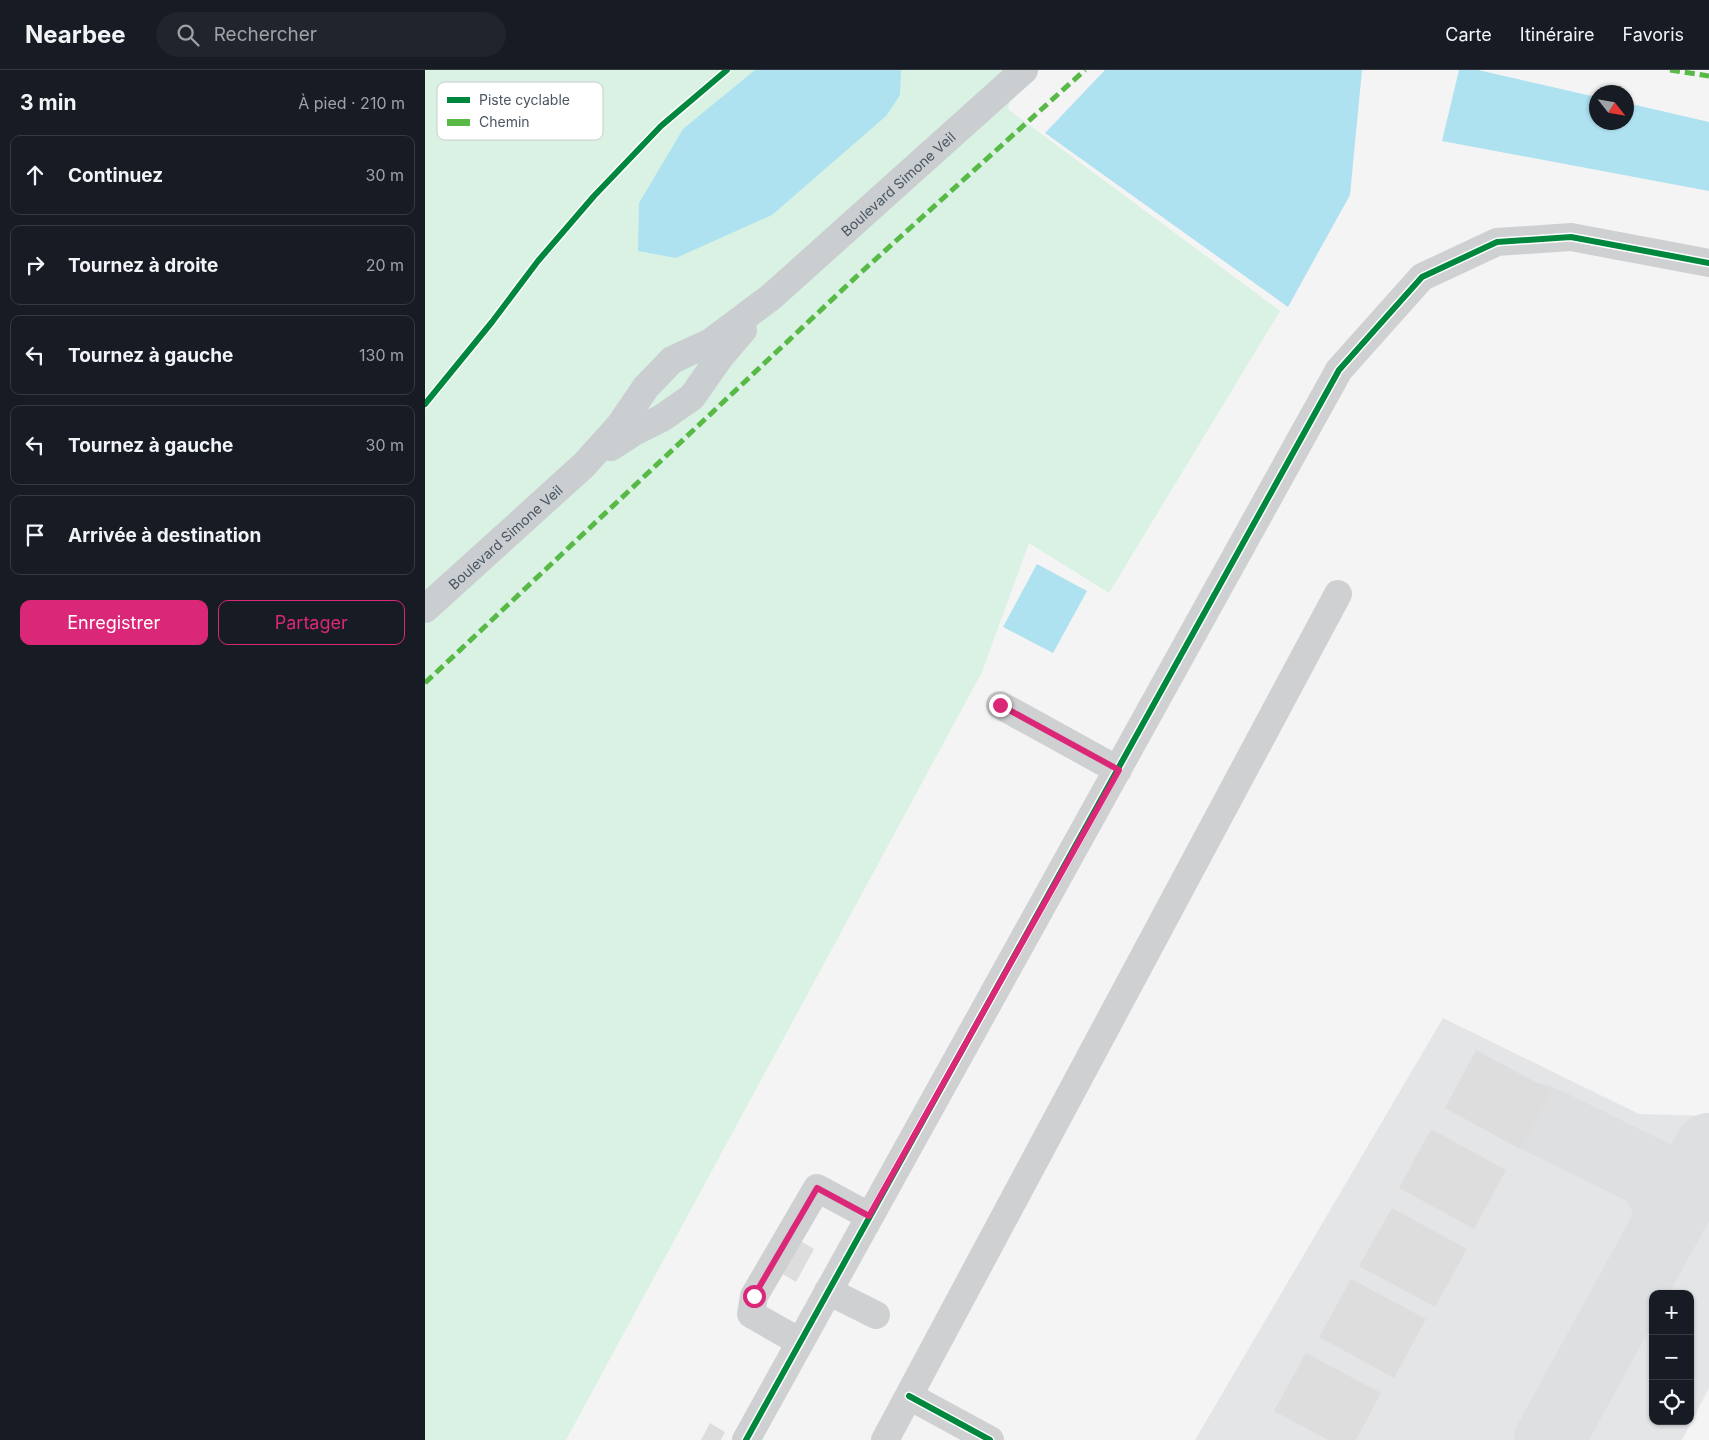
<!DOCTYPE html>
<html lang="fr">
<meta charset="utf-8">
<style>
body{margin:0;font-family:Inter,sans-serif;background:#20242c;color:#f1f3f6}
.controls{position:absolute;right:15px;bottom:15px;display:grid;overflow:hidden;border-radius:10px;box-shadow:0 1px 4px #0004}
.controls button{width:45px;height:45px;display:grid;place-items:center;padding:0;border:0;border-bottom:1px solid #363941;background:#171b24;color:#f1f3f6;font:25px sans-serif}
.compass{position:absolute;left:1164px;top:15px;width:45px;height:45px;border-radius:50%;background:#171b24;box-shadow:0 1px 4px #0004;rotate:121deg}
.stop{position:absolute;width:15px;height:15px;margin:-11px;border:4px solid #db2777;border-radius:50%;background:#fff}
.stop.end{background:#db2777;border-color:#fff;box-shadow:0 1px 5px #0008}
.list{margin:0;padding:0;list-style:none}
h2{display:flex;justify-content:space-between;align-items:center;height:65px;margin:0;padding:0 20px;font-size:21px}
h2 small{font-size:16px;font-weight:400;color:#9ea1a6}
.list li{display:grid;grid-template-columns:32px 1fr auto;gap:15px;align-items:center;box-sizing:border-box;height:80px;margin:0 10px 10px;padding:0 10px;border:1px solid #363941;border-radius:10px}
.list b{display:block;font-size:19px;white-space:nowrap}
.list em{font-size:16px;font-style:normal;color:#9ea1a6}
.actions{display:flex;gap:10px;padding:15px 20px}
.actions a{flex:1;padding:11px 0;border:1px solid #db2777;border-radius:10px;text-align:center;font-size:18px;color:#db2777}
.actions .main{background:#db2777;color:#fff}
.icon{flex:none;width:28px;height:28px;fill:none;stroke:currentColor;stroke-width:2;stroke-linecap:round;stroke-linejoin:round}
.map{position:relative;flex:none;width:1284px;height:1370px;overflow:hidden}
header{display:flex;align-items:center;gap:30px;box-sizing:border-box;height:70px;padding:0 25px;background:#171b24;border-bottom:1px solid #363941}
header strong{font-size:24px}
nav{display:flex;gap:28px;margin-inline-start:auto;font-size:18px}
.search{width:350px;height:45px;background:#20242c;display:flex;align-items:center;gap:12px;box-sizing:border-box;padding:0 18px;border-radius:28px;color:#9ea1a6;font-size:19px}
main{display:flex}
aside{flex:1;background:#171b24}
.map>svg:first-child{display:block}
</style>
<header>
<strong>Nearbee</strong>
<div class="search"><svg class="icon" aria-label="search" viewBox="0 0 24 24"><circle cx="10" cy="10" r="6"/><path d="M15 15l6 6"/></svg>Rechercher</div>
<nav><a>Carte</a><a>Itinéraire</a><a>Favoris</a></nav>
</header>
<main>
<aside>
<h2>3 min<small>À pied · 210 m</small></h2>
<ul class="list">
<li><svg class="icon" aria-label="ahead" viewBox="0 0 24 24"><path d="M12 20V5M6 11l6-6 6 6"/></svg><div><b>Continuez</b></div><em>30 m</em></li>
<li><svg class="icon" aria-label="right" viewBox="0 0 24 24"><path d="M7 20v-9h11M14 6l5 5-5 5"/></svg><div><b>Tournez à droite</b></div><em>20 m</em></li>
<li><svg class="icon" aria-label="left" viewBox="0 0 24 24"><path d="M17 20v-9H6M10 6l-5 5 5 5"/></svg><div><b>Tournez à gauche</b></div><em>130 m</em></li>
<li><svg class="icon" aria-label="left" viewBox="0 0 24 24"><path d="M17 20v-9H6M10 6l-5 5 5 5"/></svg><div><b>Tournez à gauche</b></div><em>30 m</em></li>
<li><svg class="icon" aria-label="arrive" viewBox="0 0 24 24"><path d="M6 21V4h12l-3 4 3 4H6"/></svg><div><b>Arrivée à destination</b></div></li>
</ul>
<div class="actions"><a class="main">Enregistrer</a><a>Partager</a></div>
</aside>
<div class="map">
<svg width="1284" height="1370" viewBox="0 0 1284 1370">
<rect width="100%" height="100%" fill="#f4f4f4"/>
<path fill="#e4e5e7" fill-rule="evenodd" d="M1018 948 1214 1044 1284 1046V1318L1257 1370H770ZM1228 1224H1265V1351H1228Z"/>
<path fill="#d9f2e3" d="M0 0H591L583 39 855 241 684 523 604 473 557 602 141 1370H0Z"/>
<path fill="#aee2f0" d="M330 0H476L475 25 461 46 347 145 251 188 213 181 214 133 258 59Z
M680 0H937L925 125 863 237 620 63Z
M1034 0H1053L1171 27 1172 52H1202V33L1284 52V121L1017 71Z
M612 494 662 521 628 583 578 557Z"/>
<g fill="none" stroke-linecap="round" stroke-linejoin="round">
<path stroke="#dedfe0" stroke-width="70" d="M1112 1048 1225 1103 1239 1124 1244 1152
M1124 1370 1284 1078"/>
</g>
<path fill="#ddddde" d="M1051 980 1127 1021 1095 1079 1020 1038Z
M1006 1059 1081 1100 1049 1159 974 1118Z
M967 1138 1042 1179 1010 1237 934 1196Z
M369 1167 389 1179 371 1212 351 1200Z
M926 1209 1001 1249 969 1308 894 1267Z
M881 1283 956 1323 931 1370H903L849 1341Z
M285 1353 300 1362 296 1370H276Z"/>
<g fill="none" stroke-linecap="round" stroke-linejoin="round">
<path stroke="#ced0d2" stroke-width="28" d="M575 635 693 700
M403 1221 451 1245
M375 1272 326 1244 329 1226 392 1118 444 1146
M484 1326 565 1370
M321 1370 914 300 997 207 1072 172 1146 167 1284 193
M460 1370 913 524"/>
<g stroke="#caced1" stroke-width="28">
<path d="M186 377 209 362 237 348 267 327 295 287 318 260"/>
<path id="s1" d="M0 539 159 395 195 355 221 317 247 290 286 272 346 227 599 0"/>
</g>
<path stroke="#58b947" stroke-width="5" stroke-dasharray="10 5" stroke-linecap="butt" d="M1245 0 1284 6
M0 613 432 206 660 0"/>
<defs>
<path id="cycleway" d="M0 334 67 252 113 191 169 126 236 56 302 0
M484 1326 565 1370
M321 1370 914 300 997 207 1072 172 1146 167 1284 193"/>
</defs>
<use href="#cycleway" stroke="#fff" stroke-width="9"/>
<use href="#cycleway" stroke="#00873e" stroke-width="6"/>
</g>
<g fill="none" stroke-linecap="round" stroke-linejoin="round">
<path stroke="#db2777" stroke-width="6" d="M329 1226 392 1118 444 1146 694 700 575 635"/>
</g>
<g text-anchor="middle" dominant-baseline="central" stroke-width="5" stroke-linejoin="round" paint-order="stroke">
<g font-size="14" fill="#4a5661" stroke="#fff">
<text stroke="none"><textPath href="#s1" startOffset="640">Boulevard Simone Veil</textPath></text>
<text stroke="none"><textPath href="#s1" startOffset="108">Boulevard Simone Veil</textPath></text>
</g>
</g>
<rect x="12" y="12" width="166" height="58" rx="8" fill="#fff" stroke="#c9ccd0" stroke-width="1"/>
<rect x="22" y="27" width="23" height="6" fill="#00873e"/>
<rect x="22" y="49" width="23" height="7" fill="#58b947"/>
<g font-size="14" fill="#4a5661">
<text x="54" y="35">Piste cyclable</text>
<text x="54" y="57">Chemin</text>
</g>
</svg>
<div class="controls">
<button>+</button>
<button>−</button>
<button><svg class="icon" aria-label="locate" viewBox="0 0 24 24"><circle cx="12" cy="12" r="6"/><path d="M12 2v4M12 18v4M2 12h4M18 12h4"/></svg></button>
</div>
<svg class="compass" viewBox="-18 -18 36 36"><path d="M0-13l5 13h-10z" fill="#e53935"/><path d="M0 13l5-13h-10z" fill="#9ea1a6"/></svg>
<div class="stop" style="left:329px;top:1226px"></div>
<div class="stop end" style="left:575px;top:635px"></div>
</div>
</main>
